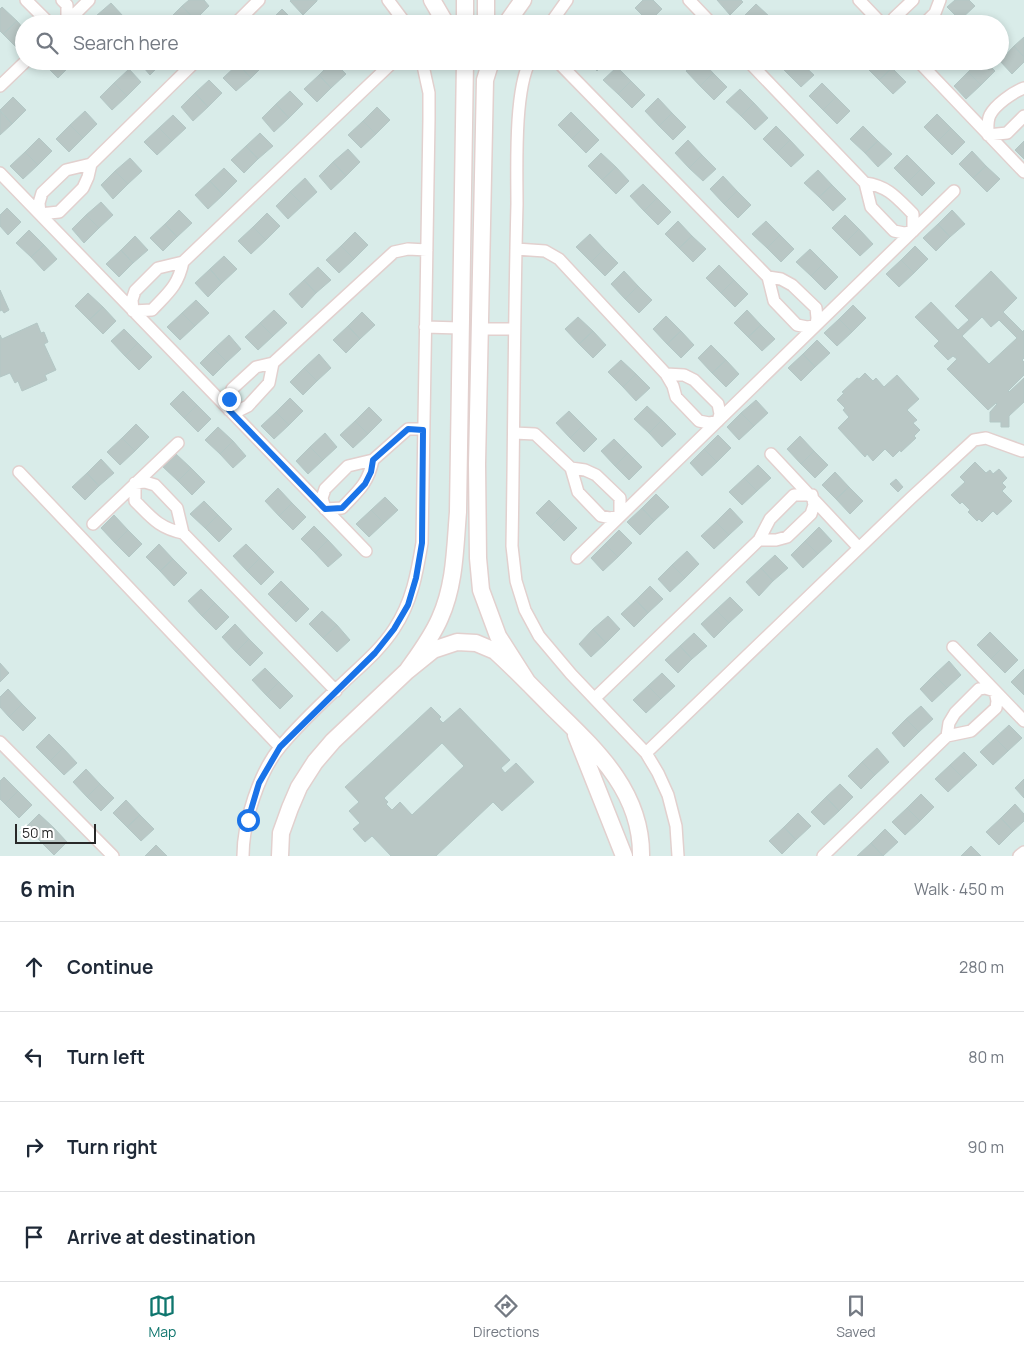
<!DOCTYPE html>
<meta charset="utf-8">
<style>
body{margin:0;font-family:Manrope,sans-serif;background:#f6f6f7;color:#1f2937}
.scale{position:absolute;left:15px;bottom:12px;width:81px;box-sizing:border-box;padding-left:5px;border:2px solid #282828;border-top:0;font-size:14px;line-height:18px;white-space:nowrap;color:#282828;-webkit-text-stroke:4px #fff;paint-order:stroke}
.stop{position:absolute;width:15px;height:15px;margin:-11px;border:4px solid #1a73e8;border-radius:50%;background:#fff}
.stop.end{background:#1a73e8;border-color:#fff;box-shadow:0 1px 5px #0008}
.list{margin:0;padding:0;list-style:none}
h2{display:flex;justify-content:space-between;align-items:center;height:65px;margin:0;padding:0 20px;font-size:21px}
h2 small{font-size:16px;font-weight:400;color:#747a83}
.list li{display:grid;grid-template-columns:32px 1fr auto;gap:15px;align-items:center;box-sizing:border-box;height:90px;padding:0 20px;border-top:1px solid #e0e1e3}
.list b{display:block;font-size:19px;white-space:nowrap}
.list em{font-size:16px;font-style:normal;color:#747a83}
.icon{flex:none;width:28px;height:28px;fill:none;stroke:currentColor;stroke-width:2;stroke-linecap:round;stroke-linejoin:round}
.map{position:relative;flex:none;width:1024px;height:856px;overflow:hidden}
.search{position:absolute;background:#fff;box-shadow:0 2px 8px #0003;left:15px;right:15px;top:15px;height:55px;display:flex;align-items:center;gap:12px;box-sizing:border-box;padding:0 18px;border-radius:28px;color:#747a83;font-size:19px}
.sheet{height:425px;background:#fff}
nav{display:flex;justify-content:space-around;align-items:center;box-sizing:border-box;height:70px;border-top:1px solid #e0e1e3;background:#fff;font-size:14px;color:#747a83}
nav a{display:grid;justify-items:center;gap:2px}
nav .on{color:#0f766e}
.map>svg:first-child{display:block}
</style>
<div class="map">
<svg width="1024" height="856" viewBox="0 0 1024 856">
<rect width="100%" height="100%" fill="#d9ece9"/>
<path fill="#b9c7c5" stroke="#b3c7c5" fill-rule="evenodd" d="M189 0H204L209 6 195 20 182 6Z
M291 0H317V1L303 15 290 1Z
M643 0H653L662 9 649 22 635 8Z
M717 0H741L743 2 730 15Z
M955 0H969L975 6 960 20 947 7Z
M111 3 123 16 115 24H103L96 16Z
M756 4 771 18 765 24H750L743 17Z
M182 6 195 20 191 24H171L168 20Z
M2 7 17 21 3 34 0 31V9Z
M282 9 295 22 293 24H269L268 23Z
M842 16 850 24H834Z
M17 21 24 29V42L17 48 3 34Z
M1024 37V57L1014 46Z
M1014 46 1024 57V62L1012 74 1000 61Z
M49 61H70L72 64 58 78 45 65Z
M138 61H164L150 75Z
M241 61H263L265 64 251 78 238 64Z
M333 61 346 74 331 88 319 75Z
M587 61H607L597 71Z
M696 61H702L713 73 700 86 686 71Z
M775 61H799L787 73Z
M799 61 814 75 801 87 787 73Z
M869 61H886L892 68 879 80 865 66Z
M979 61H985L995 71 981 85 968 72Z
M238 64 251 78 236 91 223 78Z
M617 67 631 81 618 94 603 80Z
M892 68 906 82 893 94 879 80Z
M129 69 141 82 127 96 114 83Z
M968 72 981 85 966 99 954 86Z
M713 73 727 87 714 100 700 86Z
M319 75 331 88 317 102 304 89Z
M209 80 222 93 208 107 195 93Z
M631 81 645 95 632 108 618 94Z
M114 83 127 96 112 110 100 97Z
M822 83 836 97 823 110 809 96Z
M740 89 754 103 741 116 726 102Z
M290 91 303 104 289 118 276 104Z
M195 93 208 107 193 121 181 107Z
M13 97 26 110 12 124 0 110Z
M836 97 850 111 837 124 823 110Z
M658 98 672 113 659 126 645 111Z
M754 103 768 118 755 130 741 116Z
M276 104 289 118 274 132 262 118Z
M377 107 390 120 376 134 363 121Z
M0 111 12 124 0 135Z
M85 111 97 124 83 138 70 125Z
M571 112 585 126 572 139 558 125Z
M672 113 686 127 673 140 659 126Z
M937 114 951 128 938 141 924 127Z
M173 115 186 128 172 141 159 128Z
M363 121 376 134 361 148 348 135Z
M70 125 83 138 69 152 56 139Z
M585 126 599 140 586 153 572 139Z
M776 126 790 140 777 153 763 139Z
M863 126 878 141 865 153 850 139Z
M159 128 172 141 157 155 144 142Z
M951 128 965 142 952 155 938 141Z
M260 133 273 146 258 159 246 146Z
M39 138 52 151 38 165 25 152Z
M688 140 702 155 689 168 675 153Z
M790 140 804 155 791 167 777 153Z
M878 141 892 154 878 167 865 153Z
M1024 141V159L1015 150Z
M246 146 258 159 244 173 231 160Z
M348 149 360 162 346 176 333 162Z
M972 151 986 166 973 178 959 164Z
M25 152 38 165 23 179 10 166Z
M601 153 616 167 602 180 588 166Z
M702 155 716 169 703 181 689 168Z
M907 155 921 169 908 182 894 168Z
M130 158 142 171 128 184 115 171Z
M333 162 346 176 331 190 319 176Z
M986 166 1000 179 987 192 973 178Z
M616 167 629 181 616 194 602 180Z
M224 168 237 181 223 195 210 181Z
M921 169 935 183 922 196 908 182Z
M818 170 832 185 819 197 804 183Z
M115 171 128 184 113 199 101 185Z
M723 176 737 191 724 204 710 189Z
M305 178 317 192 303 205 290 192Z
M210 181 223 195 208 209 195 195Z
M643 184 657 198 644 211 630 196Z
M832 185 846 199 833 211 819 197Z
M737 191 751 205 738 218 724 204Z
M290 192 303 205 288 219 276 206Z
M657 198 671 212 658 225 644 211Z
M101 202 113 215 99 228 86 215Z
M7 208 21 222 8 235 0 226V215Z
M179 210 192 223 177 237 165 224Z
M952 210 965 224 950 237 938 224Z
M267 213 280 226 266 240 253 227Z
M86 215 99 228 84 243 72 229Z
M845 215 859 229 846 242 832 228Z
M678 221 692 236 679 248 665 234Z
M766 221 780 235 767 248 752 234Z
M165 224 177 237 163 251 150 238Z
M938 224 950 237 936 251 923 238Z
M253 227 266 240 251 254 238 241Z
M859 229 873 244 860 256 846 242Z
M29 230 44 245 31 257 16 243Z
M355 232 368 245 354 259 341 246Z
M590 234 604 249 591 262 576 247Z
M780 235 794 249 781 262 767 248Z
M135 236 148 250 133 263 121 250Z
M692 236 706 249 693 262 679 248Z
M44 245 57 259 44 271 31 257Z
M341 246 354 259 339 273 326 260Z
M915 246 928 259 914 273 901 260Z
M604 249 618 263 605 276 591 262Z
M810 249 824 263 811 276 796 262Z
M121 250 133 263 119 277 106 264Z
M224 256 237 269 222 283 210 269Z
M901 260 914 273 899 287 886 274Z
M824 263 838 277 825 290 811 276Z
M719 265 734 280 721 293 706 278Z
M318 267 331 280 316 293 304 280Z
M210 269 222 283 208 297 195 283Z
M624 271 638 286 625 299 611 284Z
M991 271 1017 298 1003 312 1023 332 1024 330V358L1022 360 1024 362V375L1008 391 1009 392 1024 378V402L1009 416V427H1001V422H990V412L997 404 996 403 988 410 947 369 957 359 953 356 948 360 934 346 939 341 915 317 931 302 958 330 969 320 955 306ZM982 317 991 327 999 320 1017 338 989 364 962 336Z
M304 280 316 293 302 308 289 294Z
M734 280 748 294 735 307 721 293Z
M638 286 652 300 639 313 625 299Z
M0 290 9 310 4 313 2 310 0 311Z
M88 293 103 307 89 320 75 306Z
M196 300 209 313 195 326 182 313Z
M853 305 866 318 852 332 839 319Z
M103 307 116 321 103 334 89 320Z
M274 310 287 323 273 336 260 323Z
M747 310 761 325 748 337 734 323Z
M362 312 375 325 360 339 348 326Z
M182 313 195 326 180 340 167 327Z
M666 316 681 331 667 344 653 329Z
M578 317 593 331 579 344 565 329Z
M839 319 852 332 837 346 824 333Z
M37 323 41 333 44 332 48 342 44 344 56 370 45 375 47 380 22 391 18 381 15 383 10 373 0 377V335L2 339Z
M260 323 273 336 258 350 245 337Z
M761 325 775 339 762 351 748 337Z
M348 326 360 339 346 353 333 340Z
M124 329 138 343 125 356 111 341Z
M593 331 606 345 593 358 579 344Z
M681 331 694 345 681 358 667 344Z
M229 335 241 349 227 362 214 349Z
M817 340 830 353 815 367 803 354Z
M138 343 152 357 139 370 125 356Z
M711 345 726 360 712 373 698 358Z
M214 349 227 362 213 376 200 363Z
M319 354 331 368 317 381 304 368Z
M803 354 815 367 801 381 788 368Z
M621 360 636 374 623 387 608 372Z
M726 360 739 374 726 387 712 373Z
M304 368 317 381 303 395 290 382Z
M865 373 873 381 876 378 884 387 897 375 919 399 907 410 917 420 913 423 920 430 914 436 916 438 901 452 900 450 893 457 885 449 873 461 867 454 865 457 838 428 849 417 843 410 845 408 837 400 844 393 842 392 857 378 859 379Z
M636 374 650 388 636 401 623 387Z
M183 391 197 405 184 418 170 404Z
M290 398 303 411 289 425 276 412Z
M756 400 768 413 754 426 741 413Z
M197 405 211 419 198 432 184 418Z
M647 406 662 420 649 433 634 419Z
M369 407 382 420 368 434 355 421Z
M569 411 583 425 570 438 556 423Z
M276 412 289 425 274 439 261 426Z
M741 413 754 426 739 440 727 427Z
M662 420 676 434 662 447 649 433Z
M355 421 368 434 353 448 340 435Z
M136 424 149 437 135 451 122 438Z
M583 425 597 439 584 452 570 438Z
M218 427 233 441 220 454 205 440Z
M325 433 337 447 323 460 310 447Z
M718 435 731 448 717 462 704 449Z
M800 436 814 451 801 464 787 449Z
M122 438 135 451 120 465 107 452Z
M614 439 628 453 615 466 601 451Z
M233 441 246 456 233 468 220 454Z
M310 447 323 460 308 474 296 461Z
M704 449 717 462 702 476 690 463Z
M814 451 828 465 815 478 801 464Z
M628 453 642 467 629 480 615 466Z
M176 454 191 468 178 481 163 467Z
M101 459 114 473 99 486 87 473Z
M975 462 986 473 990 470 993 474 999 469 1007 478 1002 483 1006 487 1002 491 1012 501 997 515 993 511 982 522 979 519 977 521 968 512 970 510 962 502 960 504 951 495 965 482 960 477Z
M758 465 771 478 757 491 744 478Z
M191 468 205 482 192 495 178 481Z
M835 472 849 487 836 499 822 485Z
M87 473 99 486 85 500 72 487Z
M744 478 757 491 742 505 729 492Z
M896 479 903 487 898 492 890 484Z
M849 487 863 501 850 514 836 499Z
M278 488 292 503 279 516 265 501Z
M656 494 669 507 654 521 642 508Z
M385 497 398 510 384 523 371 510Z
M549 500 563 514 550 527 536 513Z
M204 501 218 515 205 528 190 514Z
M292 503 306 517 293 530 279 516Z
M642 508 654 521 640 535 627 522Z
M730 508 743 522 729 535 716 522Z
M371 510 384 523 369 537 356 524Z
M563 514 577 528 564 541 550 527Z
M114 515 128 530 115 543 101 528Z
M218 515 232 529 219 542 205 528Z
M716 522 729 535 714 549 701 536Z
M314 526 328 540 315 553 301 539Z
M819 527 832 541 818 554 805 541Z
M128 530 142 544 129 557 115 543Z
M619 530 632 543 618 557 605 544Z
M328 540 342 555 328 567 315 553Z
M805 541 818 554 803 568 791 555Z
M159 544 173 559 160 571 146 557Z
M246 544 260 558 247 571 233 556Z
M605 544 618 557 603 571 591 558Z
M687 551 699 564 685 578 672 565Z
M775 555 788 568 773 581 761 568Z
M260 558 274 572 261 585 247 571Z
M173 559 187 573 174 586 160 571Z
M672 565 685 578 670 592 658 579Z
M761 568 773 581 759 596 746 582Z
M281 581 295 595 282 608 268 594Z
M650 586 663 599 648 613 636 600Z
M201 589 215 603 202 616 188 601Z
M295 595 309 609 296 622 282 608Z
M730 597 743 610 729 623 716 610Z
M636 600 648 613 634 627 621 614Z
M215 603 229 617 216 630 202 616Z
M716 610 729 623 714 638 701 624Z
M322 611 337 625 323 638 309 624Z
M608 616 620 629 606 643 593 629Z
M235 624 249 639 236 652 222 637Z
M337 625 350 640 337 652 323 638Z
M593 629 606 643 591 657 579 644Z
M990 632 1004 646 991 659 977 645Z
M694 633 707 646 692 659 680 646Z
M249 639 263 653 250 666 236 652Z
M680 646 692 659 678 673 665 660Z
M1004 646 1018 660 1005 673 991 659Z
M949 661 961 675 947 688 934 675Z
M0 663 9 673 0 682Z
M265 668 279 682 266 695 252 680Z
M1024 669V695L1011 682Z
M662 673 675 686 661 699 648 686Z
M934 675 947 688 932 702 920 689Z
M279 682 293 696 280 709 266 695Z
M648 686 661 699 646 713 633 700Z
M8 689 22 704 9 717 0 707V697Z
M22 704 36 718 23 731 9 717Z
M921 706 933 719 919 732 906 719Z
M431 707 441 717 439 719 443 723 460 708 510 760 501 768 505 773 516 763 534 782 502 811 493 802 436 856H391L372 836 365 842 353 829 360 823 349 811 359 802 345 787ZM442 743 464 766 412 815 400 802 392 810 386 804 388 802 384 798Z
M906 719 919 732 904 747 892 733Z
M1009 725 1022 738 1008 751 995 738Z
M49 734 63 748 50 761 36 747Z
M995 738 1008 751 993 765 980 752Z
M63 748 77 763 64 775 50 761Z
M877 748 889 762 875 775 862 762Z
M964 752 977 765 963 778 950 765Z
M862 762 875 775 861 789 848 776Z
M950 765 963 778 948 792 935 779Z
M86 769 100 784 87 797 73 782Z
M4 777 18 791 5 804 0 799V781Z
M1024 779V798L1015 788Z
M100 784 114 798 101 811 87 797Z
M840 784 853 797 839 811 826 797Z
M18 791 32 805 19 818 5 804Z
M921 794 934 807 920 821 907 808Z
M826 797 839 811 824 825 811 812Z
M126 800 140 815 127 827 113 813Z
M1015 804 1024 814V821L1013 831 1001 818Z
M907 808 920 821 905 835 892 822Z
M798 813 811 826 796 840 784 827Z
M39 814 54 828 40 841 26 827Z
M140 815 154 829 141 841 127 827Z
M1001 818 1013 831 999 845 986 832Z
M784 827 796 840 782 854 769 841Z
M54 828 67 842 54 855 40 841Z
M885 829 898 842 883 856 871 843Z
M871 843 883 856H857Z
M156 845 167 856H145Z
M971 846 981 856H961Z"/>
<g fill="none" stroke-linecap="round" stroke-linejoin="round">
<defs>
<path id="street" d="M26 0 48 22 55 24
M62 0 67 5V22L64 23
M388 0 406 24
M689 0 712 24
M859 0 882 24
M65 24 89 0
M235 24 259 0
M550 24 567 0
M893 24 894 18 913 0
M924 24 935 13 940 0
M530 61C514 91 517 169 517 204 514 318 514 432 512 546L516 581 525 610 539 636 571 674 646 753 658 773 668 795 676 826 678 856
M557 61 768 277 774 301 797 325 807 327 816 325 817 318 816 308 792 285 781 279 768 277
M748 61 865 183 871 207 894 231 904 233 913 231V214C897 198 888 186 865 183
M918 61 1024 172
M0 86 26 61
M1024 88C1013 92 995 105 990 115 987 121 988 128 988 135L1007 133 1024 116
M91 164 88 177 83 188 59 212 40 214 39 203 42 193 66 170 91 164 196 61
M0 173 366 551
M516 249 545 251 559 259 666 374 673 386 676 397 699 421 709 423 718 421 720 414 718 404 694 380 684 375 666 374
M183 262C178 286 168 293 152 310L133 311 132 300 135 291 158 268 183 262 394 61
M425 327 460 328
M480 329H513
M273 363 269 383 248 406 240 410H229V399L232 389 256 367 273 363 394 252 408 249 427 250
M514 433 535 434 571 468 585 470 596 475 620 498V516L610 518 601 516 578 492 571 468
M771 454 859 548
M373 460C368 484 358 491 342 508L325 509 322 498 325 489 348 466 373 460 408 429H423
M19 472 280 747
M93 524 178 443
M183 533C159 528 152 518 135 501V483L145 482 155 485 177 508 183 533 336 691
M577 558 954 191
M953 647 1024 721
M595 698 759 540 770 519 794 495H812L814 505 811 514 787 537 776 540H759
M0 742 113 856
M646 753 911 498 974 440 986 438 1022 451
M243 856C243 822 259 772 281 746 300 723 323 702 345 681 362 665 381 649 394 629 412 602 417 573 422 543L429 119V93L422 61
M823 856 947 736 971 731 996 708 997 701 995 691 985 688 979 689 955 713 949 723 947 736
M1019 856 1024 852"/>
<path id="secondary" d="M432 0 446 24
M465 24V0
M486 24V0
M506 24 523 0
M491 61 485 80 477 464 478 558 481 590 498 636 528 683
M407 671C419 654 432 637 440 618 455 585 455 548 458 512L465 61
M576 735 624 856
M280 856 281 833 290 808 299 787 315 762 333 741 407 671 433 650 457 642 476 643 495 651C515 669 533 688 552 707 595 749 642 791 641 856"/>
</defs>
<use href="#street" stroke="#e2d0ce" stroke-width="14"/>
<use href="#secondary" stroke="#e2d0ce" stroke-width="19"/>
<use href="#street" stroke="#fff" stroke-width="11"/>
<use href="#secondary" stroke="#fff" stroke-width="16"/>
</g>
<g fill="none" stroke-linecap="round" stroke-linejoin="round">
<path stroke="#1a73e8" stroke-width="6" d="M229 399V410L325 509 342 508 365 484 371 472 373 460 408 429 423 430 422 543 416 578 408 605 394 629 375 653 280 747 259 783 248 820"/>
</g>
</svg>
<div class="scale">50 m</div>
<div class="stop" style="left:248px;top:820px"></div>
<div class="stop end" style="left:229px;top:399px"></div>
<div class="search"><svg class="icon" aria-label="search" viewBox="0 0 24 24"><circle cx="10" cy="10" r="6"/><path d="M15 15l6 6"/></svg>Search here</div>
</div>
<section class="sheet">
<h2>6 min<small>Walk · 450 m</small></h2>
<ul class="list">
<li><svg class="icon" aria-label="ahead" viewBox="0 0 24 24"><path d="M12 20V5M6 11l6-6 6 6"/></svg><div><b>Continue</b></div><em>280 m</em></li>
<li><svg class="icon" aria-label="left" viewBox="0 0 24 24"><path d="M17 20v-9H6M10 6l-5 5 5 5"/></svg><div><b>Turn left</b></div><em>80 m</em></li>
<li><svg class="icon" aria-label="right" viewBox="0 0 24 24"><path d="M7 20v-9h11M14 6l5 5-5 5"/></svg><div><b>Turn right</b></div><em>90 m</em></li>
<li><svg class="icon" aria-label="arrive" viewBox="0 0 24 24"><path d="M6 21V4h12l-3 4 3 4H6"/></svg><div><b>Arrive at destination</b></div></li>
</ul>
</section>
<nav>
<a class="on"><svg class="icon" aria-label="map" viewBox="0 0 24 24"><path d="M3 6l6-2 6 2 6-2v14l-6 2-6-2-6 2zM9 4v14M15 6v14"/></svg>Map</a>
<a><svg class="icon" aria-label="directions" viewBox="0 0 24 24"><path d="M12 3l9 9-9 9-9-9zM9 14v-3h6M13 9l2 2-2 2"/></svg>Directions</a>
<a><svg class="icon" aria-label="saved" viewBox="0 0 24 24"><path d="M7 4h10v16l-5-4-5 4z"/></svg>Saved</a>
</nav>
